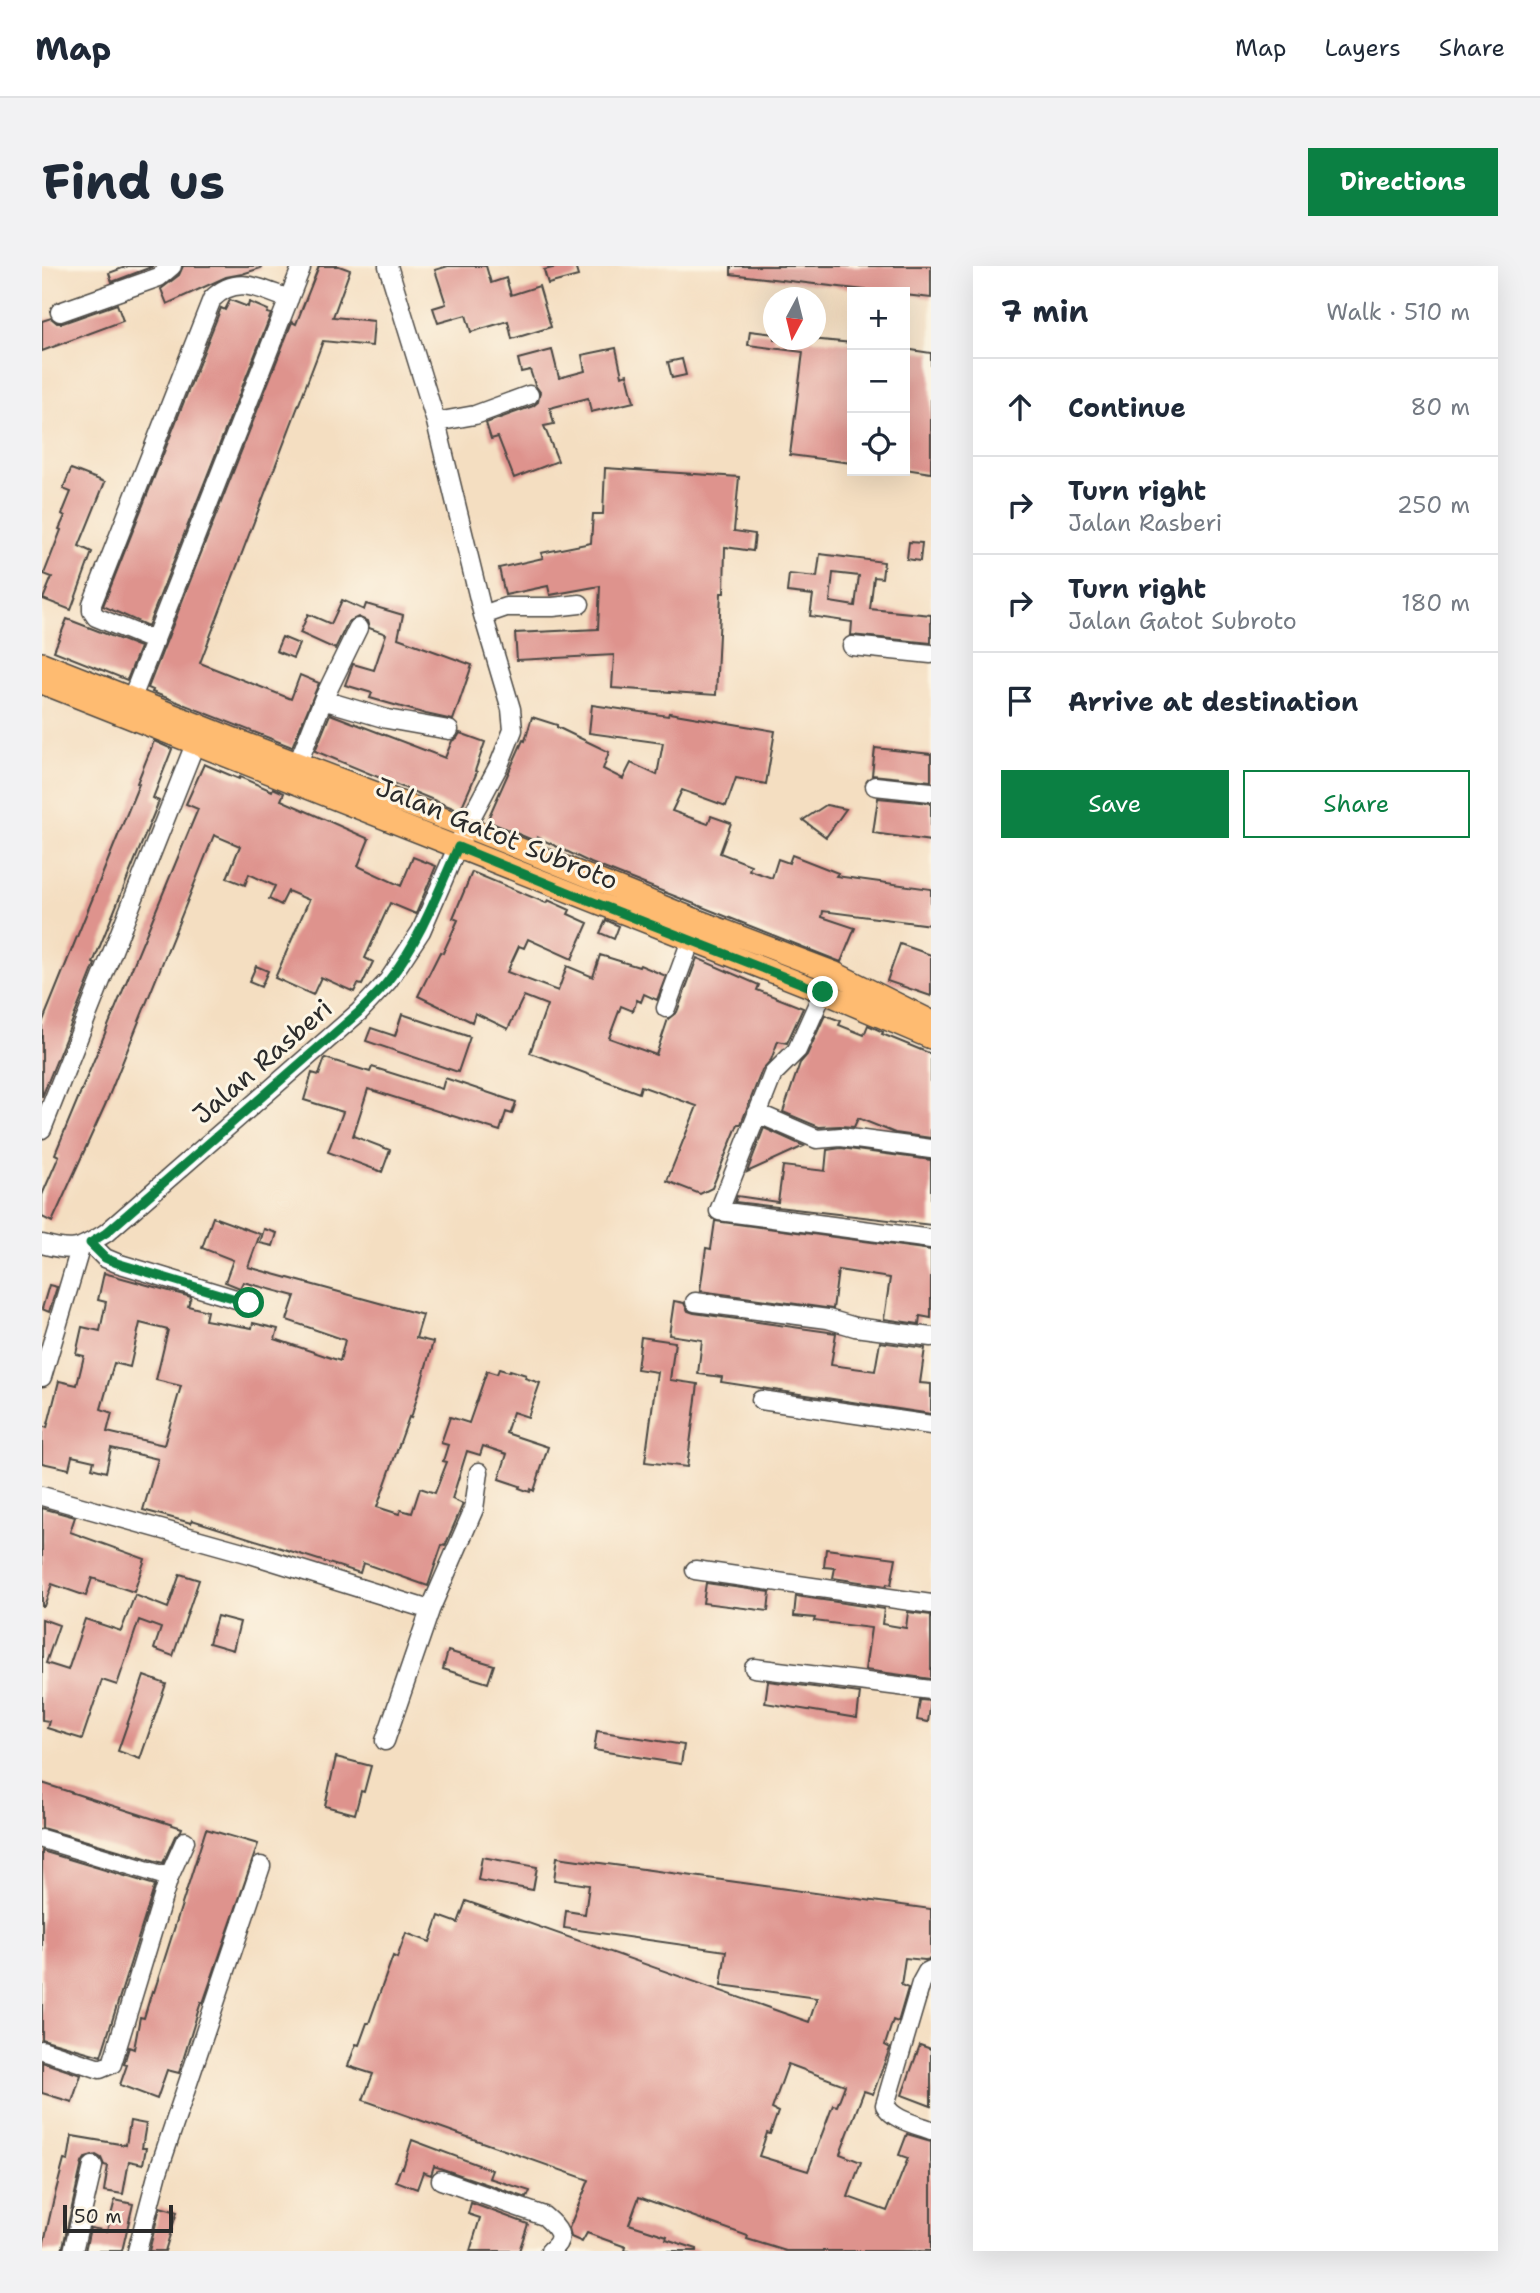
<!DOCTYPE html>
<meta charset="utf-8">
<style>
body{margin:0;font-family:"Shantell Sans",sans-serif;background:#f2f2f3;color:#1f2937}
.controls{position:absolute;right:21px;top:21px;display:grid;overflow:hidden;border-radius:0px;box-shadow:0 7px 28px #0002}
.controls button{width:63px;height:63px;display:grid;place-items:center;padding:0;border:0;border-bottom:2px solid #e0e1e3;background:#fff;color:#1f2937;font:35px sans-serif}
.compass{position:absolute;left:721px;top:21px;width:63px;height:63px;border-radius:50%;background:#fff;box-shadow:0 7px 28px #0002;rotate:187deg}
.scale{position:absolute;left:21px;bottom:18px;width:110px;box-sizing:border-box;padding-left:7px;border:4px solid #2b2b2b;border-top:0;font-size:19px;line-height:24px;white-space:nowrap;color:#2b2b2b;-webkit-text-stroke:5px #fcf5e5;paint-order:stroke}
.stop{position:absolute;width:21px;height:21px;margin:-16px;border:5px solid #0b8043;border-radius:50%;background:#fff}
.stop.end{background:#0b8043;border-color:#fff;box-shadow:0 2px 7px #0008}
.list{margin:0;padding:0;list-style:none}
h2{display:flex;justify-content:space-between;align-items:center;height:91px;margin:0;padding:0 28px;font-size:30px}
h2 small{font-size:23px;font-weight:400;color:#747a83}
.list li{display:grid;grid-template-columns:46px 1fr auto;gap:21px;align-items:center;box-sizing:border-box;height:98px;padding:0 28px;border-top:2px solid #e0e1e3}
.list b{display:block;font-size:26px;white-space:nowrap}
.list p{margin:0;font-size:23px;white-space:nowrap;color:#747a83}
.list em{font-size:23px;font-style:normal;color:#747a83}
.actions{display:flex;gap:14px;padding:21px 28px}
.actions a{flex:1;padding:16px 0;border:2px solid #0b8043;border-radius:0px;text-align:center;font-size:24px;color:#0b8043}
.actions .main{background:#0b8043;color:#fff}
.icon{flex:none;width:38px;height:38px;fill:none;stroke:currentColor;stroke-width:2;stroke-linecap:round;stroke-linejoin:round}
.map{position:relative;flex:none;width:889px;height:1985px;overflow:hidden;border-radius:0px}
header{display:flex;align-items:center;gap:42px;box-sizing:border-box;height:98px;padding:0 35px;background:#fff;border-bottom:2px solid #e0e1e3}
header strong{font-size:33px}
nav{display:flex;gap:38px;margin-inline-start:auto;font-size:24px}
.intro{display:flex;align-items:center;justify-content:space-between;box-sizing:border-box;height:168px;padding:0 42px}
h1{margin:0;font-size:49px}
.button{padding:18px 32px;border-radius:0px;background:#0b8043;color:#fff;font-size:24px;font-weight:700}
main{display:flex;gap:42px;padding:0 42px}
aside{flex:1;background:#fff;border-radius:0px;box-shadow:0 7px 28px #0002}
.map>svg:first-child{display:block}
</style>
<header>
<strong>Map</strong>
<nav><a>Map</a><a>Layers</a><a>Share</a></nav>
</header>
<div class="intro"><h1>Find us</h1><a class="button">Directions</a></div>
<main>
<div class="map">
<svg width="889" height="1985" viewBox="0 0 889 1985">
<rect width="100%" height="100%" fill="#fcf5e5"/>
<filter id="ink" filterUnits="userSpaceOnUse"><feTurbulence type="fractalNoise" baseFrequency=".0143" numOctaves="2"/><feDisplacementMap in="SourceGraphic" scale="14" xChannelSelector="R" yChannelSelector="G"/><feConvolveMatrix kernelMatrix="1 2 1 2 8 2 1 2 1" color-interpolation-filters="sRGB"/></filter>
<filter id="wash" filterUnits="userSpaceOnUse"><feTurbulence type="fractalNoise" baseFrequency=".00686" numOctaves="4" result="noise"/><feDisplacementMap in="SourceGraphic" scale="28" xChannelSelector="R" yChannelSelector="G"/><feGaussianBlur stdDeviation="1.57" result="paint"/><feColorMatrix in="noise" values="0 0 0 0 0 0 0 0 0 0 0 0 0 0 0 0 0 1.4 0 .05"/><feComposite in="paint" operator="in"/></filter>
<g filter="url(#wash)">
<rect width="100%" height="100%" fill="#f4dec1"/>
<g id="blocks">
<path fill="#de938d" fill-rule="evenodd" d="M86 0H112L70 16 67 7Z
M141 0H218L219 2 200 8 184 11 125 38 119 23 137 9Z
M277 0H297L308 4 291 51 332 55 330 80 281 75 158 397 249 433 258 409 277 417 250 481 110 426 111 424 106 422 250 56 254 58Z
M406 0H444L449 17 464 12 469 29 497 20 509 61 470 73 466 55 429 66 424 49 396 57 391 42 404 38 393 4Z
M519 0H533L536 10 506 18 502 4Z
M689 0H889V32L863 29V26H839L689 8Z
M188 34 206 41 207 36 226 44 225 47 229 48 106 360 61 340 179 42 183 44Z
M75 38 81 55 0 85V55L9 52 15 57H21Z
M708 65 732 68V74H779L810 77V197L748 189 761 86 706 79Z
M574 82 580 110 585 108 592 136 549 146 546 132 508 142 512 158 502 160 516 195 472 212 456 171 449 173 444 157 491 140 496 136 498 126 493 119 488 104 479 106 476 93 510 84 517 112 543 105 540 89Z
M863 83 889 87V207L863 203Z
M640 93 644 109 630 112 626 96Z
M563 202 697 211 692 265 713 268 711 285 683 281 682 327H679L674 429 570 422 572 389 475 394 473 367 556 363 558 320 508 329 506 320 463 329 457 302 501 292 499 287 549 277 551 248H561Z
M29 203 63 216 37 280 50 286 29 344 1 333 10 311 2 308 19 264 17 263 23 250 20 248 29 226 21 223Z
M867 276 880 277 878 295 865 293Z
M778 288 842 296 840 312 832 311 828 343 889 349V377L809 369 810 356 768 350 771 329 745 326 747 308 775 311ZM791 307 817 310 813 340 788 336Z
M300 334 322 344 324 338 361 349 356 372 430 399 411 454 384 448 328 432 330 427 303 419 311 398 332 404 344 368 327 362 325 355 316 351 306 356 293 383 258 367 266 348 289 358Z
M25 353 98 381 85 414 12 385Z
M240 371 257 378 251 392 234 385Z
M550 439 626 450 627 447 733 465 724 518 694 512 684 540 640 524 630 545 666 558 669 550 689 557 678 587 709 599 707 604 730 612 736 593 747 597 750 589 796 607 794 610 889 623V659L781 645 780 651 813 662 799 696 549 597 495 571 493 575 445 555 481 474 483 475 490 451 515 459V461L567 486 561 503 581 513 589 497 615 509 621 477 547 467Z
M288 448 403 492 410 475 415 472 418 467 443 476 433 505 435 506 418 545 273 485Z
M112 475 130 483 111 532 117 535 51 697 53 698 0 831V757L97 518 95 517Z
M833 482 889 488V515L830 509Z
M162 498 197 513 198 511 230 525 231 522 242 527 239 534 327 573 316 600 359 620 371 591 394 600 374 648 348 637 323 692 331 696 320 719 316 718 312 726 279 711 271 729 233 712 267 634 246 625 239 639 227 633 233 620 207 608 203 619 185 612 198 580 172 569 64 837 10 956 0 951V929L17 890 13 888 156 543 144 538Z
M836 532 889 537V575L831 567Z
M784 539 804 543 784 571 761 554Z
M430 606 504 637 506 634 528 644 526 648 546 657 530 693 486 673 482 682 477 680 465 706 516 725 525 700 551 711 558 689 597 701 598 699 624 710 615 734 602 728 599 736 595 734 591 745 579 740 567 772 614 789 626 753 635 746 655 692 717 719 715 724 761 742 745 777 736 775 729 794 720 804 699 858H696L670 922 658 928 625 915 655 840 599 820 597 827 488 787 505 739 482 730 466 763 433 747 430 756 376 730 398 686 401 687 416 654 411 652Z
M564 654 577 660 572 673 558 667Z
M858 678 889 689V730L845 715Z
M214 700 226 705 219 721 207 716Z
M360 748 428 771 416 806 324 775 329 762 353 770Z
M783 749 799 755 797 759 822 769 826 759 841 766 840 768 889 788V872L853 867 816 852 812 861 798 860 777 861 741 846 758 797 765 789Z
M283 792 328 806 330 801 400 823 403 812 474 836 470 848 464 846 458 865 326 823 311 870 348 884 340 906 286 886 301 846 262 834 270 807 277 809Z
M722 862 762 880 705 906Z
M799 882 889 894V959L693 936 695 930 736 936 741 900 783 905 785 884Z
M171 951 218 968 206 1001 381 1049 374 1072 391 1076 369 1152 367 1151 335 1241 357 1248 359 1244 370 1247 378 1222 393 1227 405 1196 401 1195 406 1179 399 1177 408 1151 427 1157 445 1105 455 1108 457 1103 467 1106 468 1104 484 1109 483 1112 498 1117 486 1151 471 1146 464 1167 506 1181 492 1225 489 1223 488 1226 477 1222 478 1220 457 1213 465 1188 441 1180 438 1189 425 1185 410 1233 421 1238 403 1280 400 1279 386 1320 321 1297 318 1307 150 1254 149 1257 101 1244 116 1193 69 1182 64 1206 50 1202 52 1195 30 1190 27 1203 0 1197V1160L5 1162 17 1115 35 1119 42 1090 34 1088 40 1061 58 1065 64 1036 56 1034 62 1007 149 1031 146 1040 165 1045 163 1054 210 1062 211 1057 236 1063 233 1073 298 1095 303 1074 245 1054 253 1030 201 1016 198 1022 183 1016 191 994 160 982ZM98 1057 126 1064 114 1114 139 1120 122 1179 65 1166 70 1147 59 1143 72 1097 88 1101Z
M673 955 889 984V1052L878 1050 877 1058 842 1053 848 1012 796 1004 791 1043 658 1025 664 982 669 983Z
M222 963 235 967 231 980 218 977Z
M7 1019 15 1021 7 1046 0 1043Z
M632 1035 642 1037 646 1045 652 1047 794 1067 789 1099 833 1105 838 1076 883 1082 878 1117 889 1118V1148L679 1116 680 1111 656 1108 660 1074 627 1069Z
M599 1071 633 1076 628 1114 656 1118 645 1201 603 1196 615 1106 595 1103Z
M0 1242 33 1251 28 1266 103 1293 92 1326 50 1312 44 1330 10 1318 2 1340H0Z
M784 1283 854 1292 849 1319 845 1318 844 1320 791 1312 793 1302 782 1301Z
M138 1308 157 1314 131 1390 112 1383 119 1362 97 1354 75 1419 60 1414 40 1473 5 1462 7 1455 0 1454V1353L17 1359 4 1397 26 1404 43 1353 79 1365 93 1329 126 1342Z
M664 1317 728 1326 726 1345 661 1337Z
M754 1330 842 1343 840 1358 864 1362 866 1346 889 1349V1413L823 1404 829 1362 772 1355 773 1352 752 1350Z
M175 1350 198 1356 191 1384 167 1377Z
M406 1385 452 1399 446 1417 401 1403Z
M102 1410 124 1418 98 1493 76 1485Z
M726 1415 818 1427 815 1452 723 1437Z
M878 1434 889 1435 886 1456 875 1454Z
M555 1465 642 1479 639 1498 552 1484Z
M294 1491 329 1500 322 1526 319 1525 313 1548 283 1540Z
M0 1517 140 1562 139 1565 133 1570 121 1597 0 1562Z
M164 1563 216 1578 161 1737 159 1736 137 1807 125 1804 115 1833 78 1819 85 1799 82 1798 87 1781 92 1783 98 1751 102 1752 110 1725 112 1726Z
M0 1585 113 1619 59 1790 0 1773Z
M440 1591 495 1601 491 1624 436 1614Z
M515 1591 889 1643V1693L883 1694 863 1692 859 1719 866 1722 856 1756 851 1754 843 1779 848 1782 845 1790 831 1828 822 1825 798 1888 819 1896 806 1931 845 1945 866 1892 857 1889 865 1868 889 1875V1985H744L705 1973 706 1970 597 1931 587 1958 625 1970 624 1973 655 1983V1985H583L584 1981 545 1967 540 1976 529 1971 527 1962 547 1914 321 1834 331 1808 306 1800 314 1778 317 1779 325 1757H327L351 1690 355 1692 364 1667 388 1676 397 1650 416 1657 424 1635 767 1756 775 1732 679 1719 684 1685 522 1662 524 1645 543 1648 547 1619 512 1614ZM746 1798 803 1819 795 1840 791 1839 766 1905 717 1890 725 1867 728 1868 736 1846 730 1843Z
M878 1779 889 1783V1840L860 1829Z
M0 1796 39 1809 30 1836 0 1827Z
M88 1855 104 1858 100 1882H104L101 1898 87 1895 81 1928 62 1925 66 1900 62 1899 59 1892 54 1889 43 1892 40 1897 20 1985H0L11 1936 22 1894 26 1895 30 1870 84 1879Z
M370 1874 450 1904 447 1912 488 1925 485 1932 392 1900 389 1909 381 1906 375 1923 354 1915 359 1901 361 1902Z
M73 1934 91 1938 80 1985H43L48 1962 65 1965Z
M429 1937 486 1958 477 1985H428L438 1952 426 1948Z
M118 1941 135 1946 123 1985H107Z"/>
</g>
</g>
<g filter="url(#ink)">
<use href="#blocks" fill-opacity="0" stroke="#494642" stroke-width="2"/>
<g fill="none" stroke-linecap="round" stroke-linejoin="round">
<defs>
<path id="minor" d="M18 46 117 11 130 0
M394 156 433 149 487 129
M441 349 464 341H511L538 338
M113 375 54 351 50 345V338L170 33C195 8 218 23 247 33
M810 380 889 388
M281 434 345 453 407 464
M86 442 259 2
M256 497 281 434 316 362
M833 520 889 526
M786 715 755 784 731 808 677 945 889 973
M624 742 649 674
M715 847 775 873 799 871 889 883
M0 863 153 478
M48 977 63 992 75 997 207 1037
M0 978C33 987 36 984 64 967L317 746 346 715 379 665 424 561 457 499 471 464 469 443 441 349 394 156 346 0
M653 1036 786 1053 813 1061 889 1071
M0 1111 38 983
M719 1134 889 1159
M0 1230 208 1288 388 1344 432 1243 437 1206
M653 1304 889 1338
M712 1402 889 1424
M343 1475 388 1344
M0 1573 127 1611
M889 1704 885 1706 879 1717 843 1839C851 1854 873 1858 889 1864
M0 1784 58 1803 70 1798 127 1611 143 1575
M399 1914 502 1950C515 1961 526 1971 508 1985
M31 1985 51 1900
M95 1985 116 1906 219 1600"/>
<path id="major" d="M0 397 205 478 424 561 652 653 791 706 889 755
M0 417 781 726 889 772"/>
</defs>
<use href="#minor" stroke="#494642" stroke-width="21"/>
<use href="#major" stroke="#494642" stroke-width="24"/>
<use href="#minor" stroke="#fff" stroke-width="18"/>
<use href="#major" stroke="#febb71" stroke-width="21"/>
</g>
</g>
<g fill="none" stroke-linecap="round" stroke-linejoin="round" filter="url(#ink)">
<path stroke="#0b8043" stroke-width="9" d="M207 1037 75 997 63 992 48 977 64 967 317 746C327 736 338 726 346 715 378 675 396 626 416 581L531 628 781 726"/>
</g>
<g text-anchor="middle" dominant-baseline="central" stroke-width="6" stroke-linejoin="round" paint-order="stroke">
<g font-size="26" fill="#2b2b2b" stroke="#fcf5e5">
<text transform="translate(455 567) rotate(22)">Jalan Gatot Subroto</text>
<text transform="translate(220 795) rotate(-41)">Jalan Rasberi</text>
</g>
</g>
</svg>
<div class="controls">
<button>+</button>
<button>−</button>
<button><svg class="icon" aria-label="locate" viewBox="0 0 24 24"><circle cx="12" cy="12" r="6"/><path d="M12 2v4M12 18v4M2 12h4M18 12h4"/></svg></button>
</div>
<svg class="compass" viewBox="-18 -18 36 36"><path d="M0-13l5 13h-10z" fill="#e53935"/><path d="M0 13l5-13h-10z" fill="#747a83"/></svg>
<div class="scale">50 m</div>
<div class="stop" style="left:207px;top:1037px"></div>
<div class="stop end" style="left:781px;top:726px"></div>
</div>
<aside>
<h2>7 min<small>Walk · 510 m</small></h2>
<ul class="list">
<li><svg class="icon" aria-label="ahead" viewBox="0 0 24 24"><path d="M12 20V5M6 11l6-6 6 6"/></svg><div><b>Continue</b></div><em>80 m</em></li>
<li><svg class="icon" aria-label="right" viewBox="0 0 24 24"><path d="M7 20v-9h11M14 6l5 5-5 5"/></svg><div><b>Turn right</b><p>Jalan Rasberi</p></div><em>250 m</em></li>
<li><svg class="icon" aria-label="right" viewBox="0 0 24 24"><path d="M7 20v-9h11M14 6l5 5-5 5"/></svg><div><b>Turn right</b><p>Jalan Gatot Subroto</p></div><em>180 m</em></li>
<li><svg class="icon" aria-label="arrive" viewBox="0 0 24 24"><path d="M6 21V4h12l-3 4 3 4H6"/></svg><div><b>Arrive at destination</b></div></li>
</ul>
<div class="actions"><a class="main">Save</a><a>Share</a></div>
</aside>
</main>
